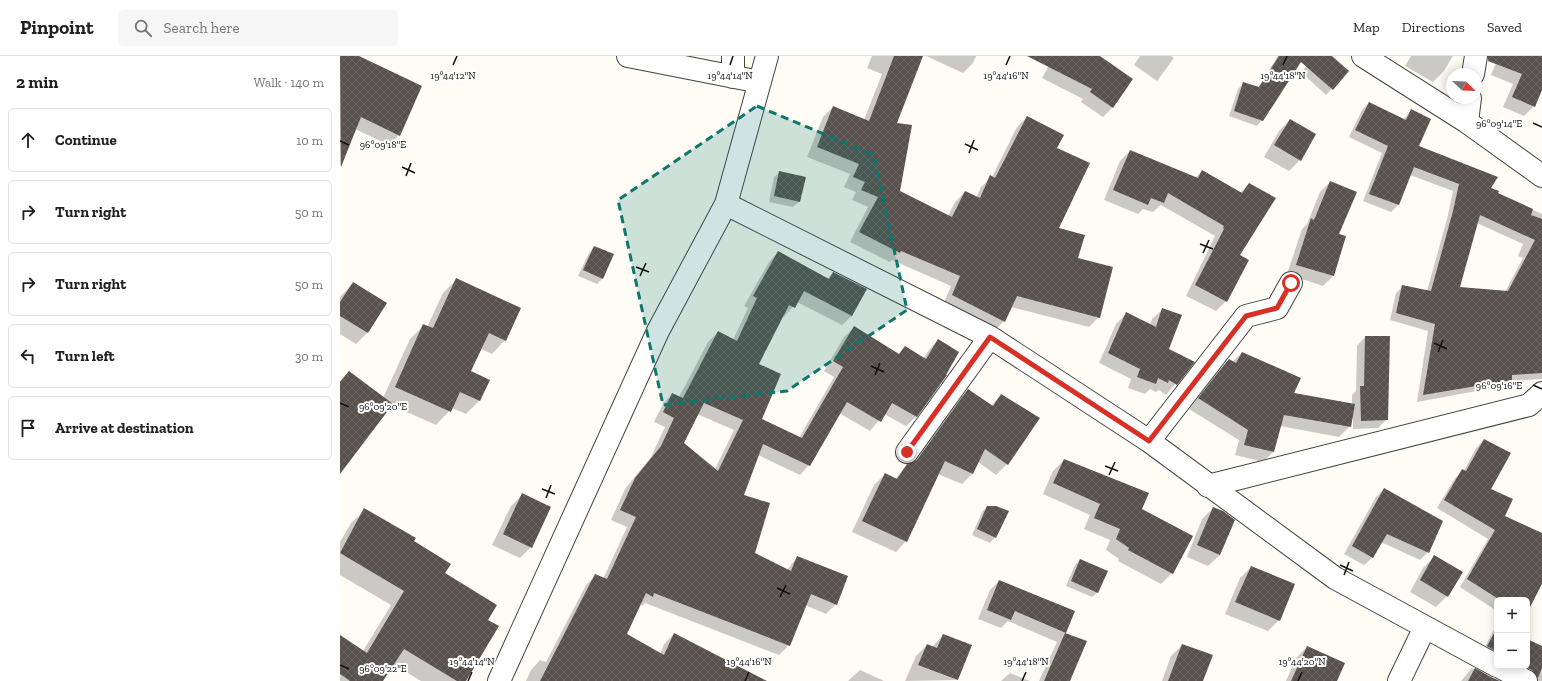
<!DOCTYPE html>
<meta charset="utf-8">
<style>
body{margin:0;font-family:"Zilla Slab",serif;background:#f6f6f6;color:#202124}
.controls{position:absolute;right:12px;bottom:12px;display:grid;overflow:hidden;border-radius:6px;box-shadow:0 2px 10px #0003}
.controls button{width:36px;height:36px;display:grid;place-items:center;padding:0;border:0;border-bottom:1px solid #e0e0e0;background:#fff;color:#202124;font:20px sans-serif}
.compass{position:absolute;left:1106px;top:12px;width:36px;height:36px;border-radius:50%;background:#fff;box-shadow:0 2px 10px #0003;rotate:113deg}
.stop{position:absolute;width:12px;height:12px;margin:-9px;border:3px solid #d93025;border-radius:50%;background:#fff}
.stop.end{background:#d93025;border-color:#fff;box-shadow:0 1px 4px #0008}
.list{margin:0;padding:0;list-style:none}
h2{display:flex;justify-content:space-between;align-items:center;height:52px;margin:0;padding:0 16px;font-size:17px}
h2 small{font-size:13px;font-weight:400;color:#757577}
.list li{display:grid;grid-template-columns:26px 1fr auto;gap:12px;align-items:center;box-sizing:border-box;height:64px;margin:0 8px 8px;padding:0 8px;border:1px solid #e0e0e0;border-radius:6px}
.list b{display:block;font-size:15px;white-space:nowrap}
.list em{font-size:13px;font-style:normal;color:#757577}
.icon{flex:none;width:22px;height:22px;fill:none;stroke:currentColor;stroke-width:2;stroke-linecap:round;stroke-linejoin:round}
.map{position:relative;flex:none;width:1202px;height:625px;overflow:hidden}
header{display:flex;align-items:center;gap:24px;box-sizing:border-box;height:56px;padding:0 20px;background:#fff;border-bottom:1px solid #e0e0e0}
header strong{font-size:19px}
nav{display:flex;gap:22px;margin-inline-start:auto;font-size:14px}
.search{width:280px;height:36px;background:#f6f6f6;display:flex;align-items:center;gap:10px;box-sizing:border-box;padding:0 14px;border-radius:6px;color:#757577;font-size:15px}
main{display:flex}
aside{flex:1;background:#fff}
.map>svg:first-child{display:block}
</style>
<header>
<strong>Pinpoint</strong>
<div class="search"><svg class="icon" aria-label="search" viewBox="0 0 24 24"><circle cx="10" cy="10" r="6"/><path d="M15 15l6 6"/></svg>Search here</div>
<nav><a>Map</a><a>Directions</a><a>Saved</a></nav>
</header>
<main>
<aside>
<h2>2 min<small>Walk · 140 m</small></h2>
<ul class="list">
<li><svg class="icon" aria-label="ahead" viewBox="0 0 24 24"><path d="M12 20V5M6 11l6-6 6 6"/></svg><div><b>Continue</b></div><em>10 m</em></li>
<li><svg class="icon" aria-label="right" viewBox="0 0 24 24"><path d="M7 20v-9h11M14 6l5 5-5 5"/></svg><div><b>Turn right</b></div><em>50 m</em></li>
<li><svg class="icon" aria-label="right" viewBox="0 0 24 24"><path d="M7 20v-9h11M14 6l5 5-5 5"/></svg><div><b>Turn right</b></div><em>50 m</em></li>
<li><svg class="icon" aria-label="left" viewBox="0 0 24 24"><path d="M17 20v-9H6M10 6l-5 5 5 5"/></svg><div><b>Turn left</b></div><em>30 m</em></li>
<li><svg class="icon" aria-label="arrive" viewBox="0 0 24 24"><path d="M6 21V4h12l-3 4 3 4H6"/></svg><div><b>Arrive at destination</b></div></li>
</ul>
</aside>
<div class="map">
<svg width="1202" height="625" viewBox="0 0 1202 625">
<defs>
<pattern id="building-cross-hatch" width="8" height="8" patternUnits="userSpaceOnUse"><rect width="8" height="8" fill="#58514d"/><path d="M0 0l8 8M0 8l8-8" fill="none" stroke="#6b6562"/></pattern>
</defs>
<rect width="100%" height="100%" fill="#fefcf4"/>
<path fill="#0003" fill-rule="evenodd" d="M0 0H17L59 79 49 89 15 73 0 111Z
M532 0H582L555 68 559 135 608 160 615 146 625 136 636 142 641 131 652 121 677 71 687 61 716 92 717 173 737 202 759 261 749 271 671 251 664 265 654 275 603 249 611 230 552 204 550 206 510 186 528 151 512 144 516 136 504 131 510 118 467 101 483 61 493 51 524 64 542 18 527 12Z
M586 0H636L633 7 623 17Z
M714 0H756L772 52 763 61 741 46 743 43 702 22Z
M800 0H831L834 2 817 25 794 9Z
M938 0H964L922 64 917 70 889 60 898 33 904 27 918 32Z
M972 0H990L1008 15 986 39 962 17Z
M1071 0H1113L1104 15 1093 26 1065 10Z
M1159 0H1202V36L1200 35 1194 50 1184 60 1163 51 1173 28 1151 19Z
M1029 47 1063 64 1071 55 1077 90 1157 138 1202 158V323L1169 325 1164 330 1077 346 1088 275 1050 264 1056 237 1063 230 1087 235 1107 163 1113 135 1070 119 1058 149 1051 156 1023 145 1042 97 1009 81 1022 54ZM1137 167 1183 188 1178 200 1183 202 1165 236 1119 232Z
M950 64 960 104 949 115 924 101 939 75Z
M790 95 855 122 862 115 900 137 909 128 898 199 886 245 876 255 846 240 875 180 821 149 813 156 803 153 798 158 764 144 780 105Z
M440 116 459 146 453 151 429 146 434 121Z
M990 126 998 178 1005 181 993 220 983 230 947 218 962 173 967 168 980 136Z
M254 191 273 199 262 223 257 228 238 220 249 197Z
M438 196 487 223 493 217 525 233 512 260 502 269 457 246 444 261 442 260 418 308 421 363 459 382 494 321 484 315 504 281 514 272 558 299 566 291 583 303 589 294 598 284 605 320 576 361 566 370 544 358 530 375 499 357 469 409 460 419 418 399 402 440 414 497 447 514 457 501 496 548 486 558 465 549 449 589 439 599 305 547 302 550 300 548 285 579 320 598 324 588 334 578 425 625H186L191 614 200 604 206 606 246 529 256 519 263 523 287 471 271 464 285 433 311 401 325 371 314 366 323 348 332 338 339 341 368 286 378 276 393 284 408 252 404 250 429 206ZM357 358 394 374 375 413 343 387Z
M117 223 165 284 152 298 141 293 130 316 149 325 139 345 126 358 112 352 96 369 51 349 0 413V325L9 316 43 342 70 283 84 269 87 271 103 237Z
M13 227 45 248 27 277 16 288 0 278V241Z
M823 253 828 293 853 306 826 339 819 334 816 336 810 333 805 338 788 332 791 323 759 307 776 268 786 258 810 269 812 263Z
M1025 281 1047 363 1038 372 1013 373V359L1010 370 999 381 940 370 933 396 923 406 895 399 899 384 849 353 878 314 889 304 892 306 902 297 953 337 1012 348V339L1016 335 1017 290Z
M628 335 651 350 661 339 667 408 656 419 638 406 632 418 622 428 598 418 566 485 556 496 512 476 534 429 545 418 555 423 567 409 572 408 617 345Z
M1144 384 1150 433 1163 461 1202 478V524L1187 555V544H1157V555L1120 531 1148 483 1097 452 1115 422 1124 415 1136 392Z
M724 404 832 517 821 528 778 505 779 503 766 494 770 484 744 473 750 459 703 438 713 415Z
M1044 433 1088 496 1080 504 1041 486 1032 502 1024 509 1004 498 1036 441Z
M183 438 191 491 180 502 152 489 171 450Z
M648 450 655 481 650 487 632 479 642 456Z
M873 452 880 499 868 510 847 501 862 463Z
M25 454 73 485 147 564 125 625H81L53 608 42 625H0V580L23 595 51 549 0 519V486L11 467Z
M1094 501 1107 540 1096 551 1070 536 1083 512Z
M740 504 758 536 752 541 726 530 735 509Z
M911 511 939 564 928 575 885 558 900 522Z
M659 525 726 576 724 578 745 586 730 625H699L717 586 668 565 661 572 638 563 650 534Z
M1157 568V606L1141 598Z
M603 579 631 590 617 624 565 625 576 600 587 589 592 591Z
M1187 584 1202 591V625H1189L1164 610H1187Z
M842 589 862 625H822L831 600Z
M967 591 996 625H946L956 602Z
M1132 612 1157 625H1121Z
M520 614 544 625H508Z
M670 617 690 625H661Z"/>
<path fill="url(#building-cross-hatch)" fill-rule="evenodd" d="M0 0H19L82 30 60 80 21 61 1 111Z
M554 0H583L557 67 572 69 560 135 612 161 625 135 640 142 650 119 655 122 687 60 724 79 717 92 750 107 719 172 745 179 738 202 773 211 760 262 677 240 665 266 612 239 620 220 561 195 560 197 519 176 538 141 521 134 525 126 513 121 519 108 477 91 493 50 529 65Z
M687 0H760L793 23 773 52 750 36 752 33Z
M939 0H992L1009 15 993 34 961 6 923 65 894 55 903 26 919 31Z
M1148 0H1202V34L1195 51 1172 41 1182 18 1148 5Z
M1029 46 1066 64 1071 53 1091 63 1079 90 1158 121 1151 132 1159 135 1158 137 1193 153 1191 159 1202 163V317L1172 319V324L1083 339 1095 268 1056 257 1062 229 1091 235 1113 155 1119 128 1074 111 1059 149 1029 138 1048 90 1015 74ZM1140 159 1195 184 1168 235 1120 231Z
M950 63 976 78 961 105 934 89Z
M790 94 858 122 862 114 902 137 909 127 936 142 900 199 909 204 887 246 855 229 884 173 883 172 884 170 828 137 824 147 811 142 808 149 773 134Z
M439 115 466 121 460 146 434 140Z
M990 125 1017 136 999 178 1006 180 994 220 956 209 971 162 974 164Z
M254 190 274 198 263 223 243 214Z
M438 195 489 223 493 216 527 233 512 260 464 235 455 252 449 249 419 308 441 318 422 363 462 382 503 311 493 305 514 270 559 298 565 290 586 303 598 283 619 296 606 319H607L577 361 552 347 541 366 507 346 470 410 423 388 404 439 430 447 415 497 451 515 457 500 508 520 497 549 471 538 450 590 314 537 313 541 306 537 287 578 324 599 334 577 427 625H200L255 518 267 523 296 461 280 454 295 422 321 390 334 362 323 356 332 337 343 342 378 275 397 285 417 242 413 240ZM364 347 403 364 378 415 344 387Z
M116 222 181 252 166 285 149 277 131 315 150 324 140 345 120 336 111 356 55 331 83 268 93 272Z
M13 226 47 247 28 277 0 260V246Z
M822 252 842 259 829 293 855 306 837 329 829 324 828 327 818 322 816 328 797 321 800 313 768 297 786 256 816 271Z
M1025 280H1050L1048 364 1021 365 1020 330H1024Z
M902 296 961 322 954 337 1015 348 1011 371 944 359 934 396 904 389 908 374 858 342 889 303 896 307Z
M9 315 53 348 0 418V326Z
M628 333 653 350 661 338 700 362 668 409 645 393 633 418 605 405 567 486 522 465 545 417 557 423 567 408 577 404Z
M1144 383 1171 397 1151 433 1173 443 1165 460 1202 477V528L1187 557V544H1160L1127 523 1155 474 1104 444 1122 413 1126 415Z
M724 403 809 437 802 453 853 480 833 518 788 494 789 492 776 483 780 473 754 462 760 448 713 427Z
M1044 432 1103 465 1089 497 1047 478 1033 502 1012 490Z
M182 437 211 451 192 492 163 478Z
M647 450H656L669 455 656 482 637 473Z
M873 451 883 455 895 464 880 499 857 489Z
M24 452 76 482 74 485 111 508 105 517 157 549 148 564 159 570 126 625H117L64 593 43 625H10L0 618V579L27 597 64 535 0 497Z
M1094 499 1123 516 1108 541 1080 524Z
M740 503 768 515 758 537 731 525Z
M911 510 955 528 940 565 895 546Z
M659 524 735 555 726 577 675 555 671 564 647 554Z
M1157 572V596L1147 590Z
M725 577 747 585 730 625H704Z
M603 578 632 589 618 624 578 609 587 588 597 592Z
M1187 583 1202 590V612L1198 622 1192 614 1184 610H1187Z
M842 588 873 599 863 625H828Z
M967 590 1005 607 997 625H951Z
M1135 612 1151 621 1160 625H1128Z"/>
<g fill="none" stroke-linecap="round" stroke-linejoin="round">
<defs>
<path id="street" d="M288 0 420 26
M1023 0 1127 66 1202 120
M1133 18 1136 0
M393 21V0
M1127 66 1130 42
M386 148 650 281 809 385 995 522 1157 610
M809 385 906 260 937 252 951 227
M567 396 650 281
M868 430 1189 349 1202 337
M1158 610 1186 625
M159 625 318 275 386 148 427 0
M1059 625 1085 571"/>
</defs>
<use href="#street" stroke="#434343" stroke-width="24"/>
<use href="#street" stroke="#fff" stroke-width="22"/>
</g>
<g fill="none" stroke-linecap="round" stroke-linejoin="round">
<path stroke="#d93025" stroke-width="5" d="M567 396 650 281 809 385 906 260 937 252 951 227"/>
</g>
<path fill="#0f766e" fill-opacity="0.2" stroke="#0f766e" stroke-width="3" stroke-dasharray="8 5" stroke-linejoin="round" d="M417 50 534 99 567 254 447 335 323 349 278 144Z"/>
<path fill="none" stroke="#101010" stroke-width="1.5" d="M113 9 117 0M390 9 393 0M666 9 670 0M943 9 947 0M1193 67 1202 71M0 85 9 89M625 88 638 94M629 97 634 84M62 111 75 117M66 120 71 107M860 188 873 193M863 197 869 184M296 211 309 216M300 220 306 207M1094 287 1107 293M1098 296 1103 284M531 310 544 316M535 319 540 307M1193 329 1202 333M0 347 9 351M765 410 778 415M769 419 775 406M202 433 215 438M206 442 211 429M1000 509 1013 515M1004 519 1009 506M437 532 450 538M440 541 446 529M0 609 9 613M128 625 132 616M405 625 409 616M682 625 686 616M958 625 962 616"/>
<g font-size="10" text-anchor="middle" fill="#101010" stroke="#fff" stroke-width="4" stroke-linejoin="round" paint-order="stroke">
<text x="113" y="23">19°44'12"N</text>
<text x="390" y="23">19°44'14"N</text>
<text x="666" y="23">19°44'16"N</text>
<text x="943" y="23">19°44'18"N</text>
<text x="1159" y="71">96°09'14"E</text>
<text x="43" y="92">96°09'18"E</text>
<text x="1159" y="333">96°09'16"E</text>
<text x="43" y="354">96°09'20"E</text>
<text x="132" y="609">19°44'14"N</text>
<text x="409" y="609">19°44'16"N</text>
<text x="686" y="609">19°44'18"N</text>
<text x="962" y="609">19°44'20"N</text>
<text x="43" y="616">96°09'22"E</text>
</g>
</svg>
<div class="controls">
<button>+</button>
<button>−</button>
</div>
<svg class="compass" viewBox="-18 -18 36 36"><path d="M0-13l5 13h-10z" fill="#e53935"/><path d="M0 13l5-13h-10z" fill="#757577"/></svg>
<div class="stop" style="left:951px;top:227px"></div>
<div class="stop end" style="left:567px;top:396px"></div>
</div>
</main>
